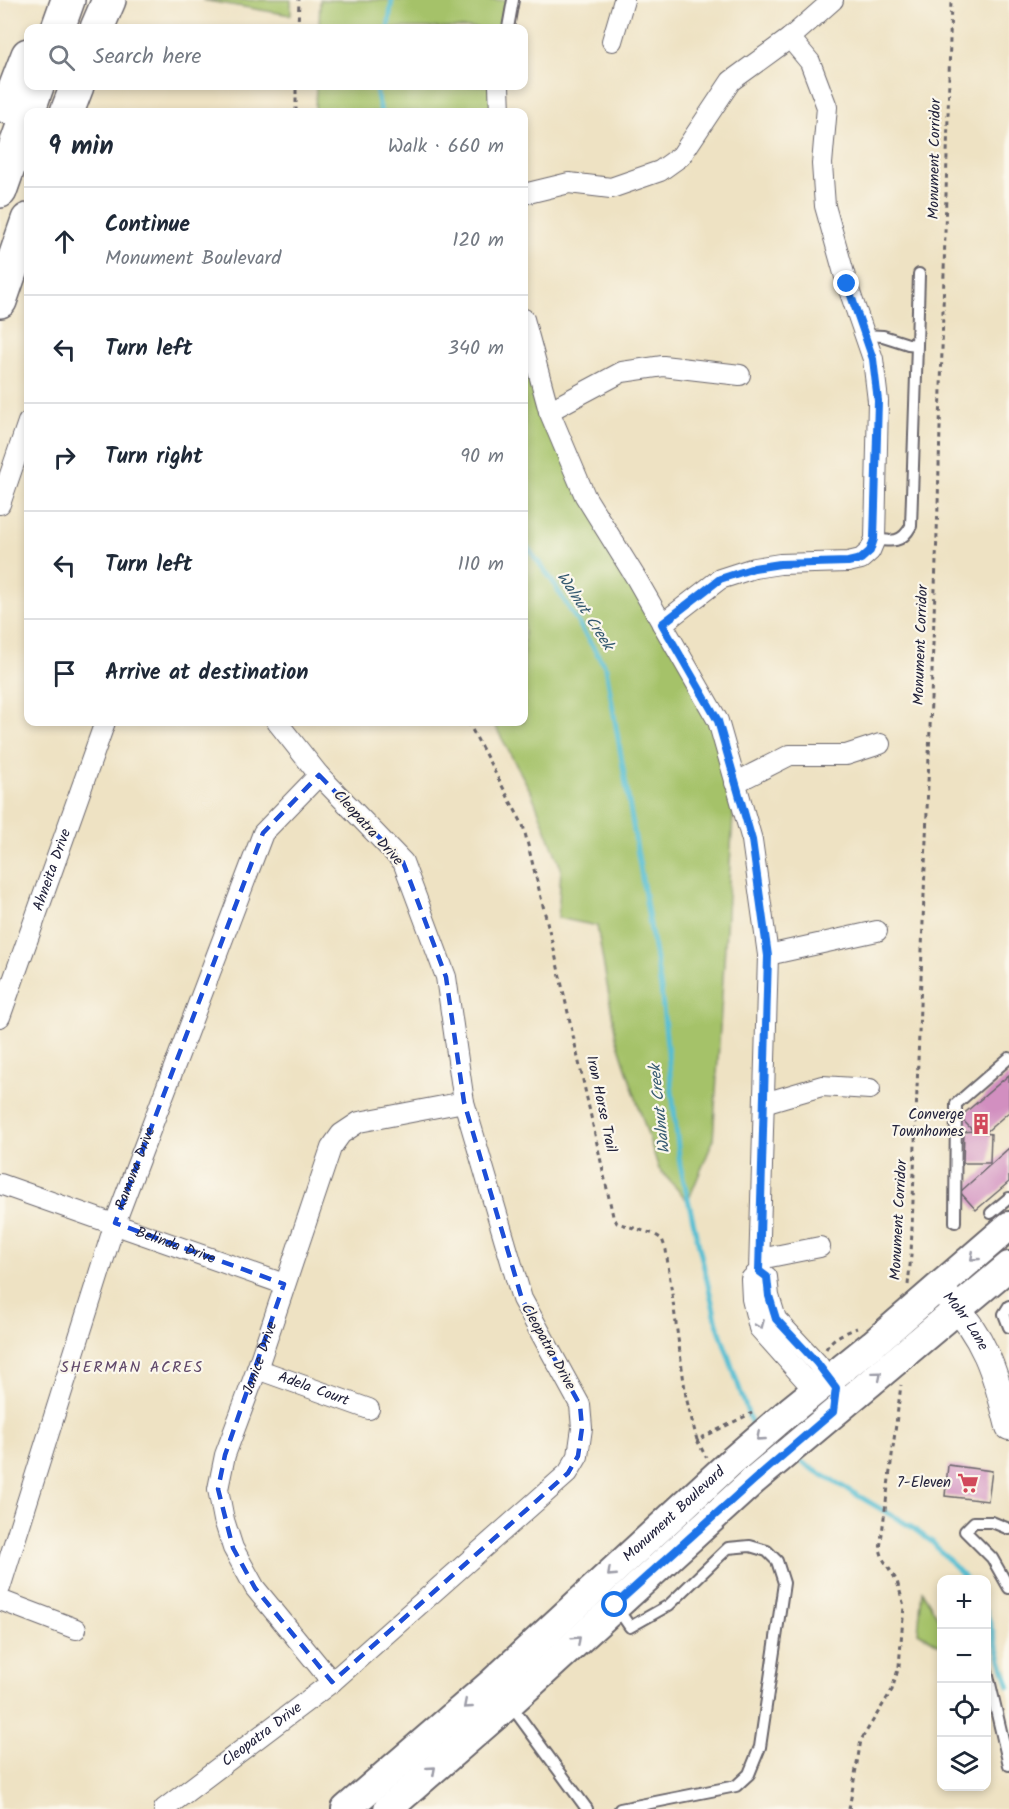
<!DOCTYPE html>
<meta charset="utf-8">
<style>
body{margin:0;font-family:Kalam,sans-serif;background:#f6f6f7;color:#1f2937}
.controls{position:absolute;right:18px;bottom:18px;display:grid;overflow:hidden;border-radius:12px;box-shadow:0 3px 9px #0003}
.controls button{width:54px;height:54px;display:grid;place-items:center;padding:0;border:0;border-bottom:2px solid #e0e1e3;background:#fff;color:#1f2937;font:30px sans-serif}
.stop{position:absolute;width:18px;height:18px;margin:-14px;border:4px solid #1a73e8;border-radius:50%;background:#fff}
.stop.end{background:#1a73e8;border-color:#fff;box-shadow:0 2px 6px #0008}
.list{margin:0;padding:0;list-style:none}
h2{display:flex;justify-content:space-between;align-items:center;height:78px;margin:0;padding:0 24px;font-size:26px}
h2 small{font-size:20px;font-weight:400;color:#747a83}
.list li{display:grid;grid-template-columns:39px 1fr auto;gap:18px;align-items:center;box-sizing:border-box;height:108px;padding:0 24px;border-top:2px solid #e0e1e3}
.list b{display:block;font-size:22px;white-space:nowrap}
.list p{margin:0;font-size:20px;white-space:nowrap;color:#747a83}
.list em{font-size:20px;font-style:normal;color:#747a83}
.icon{flex:none;width:33px;height:33px;fill:none;stroke:currentColor;stroke-width:2;stroke-linecap:round;stroke-linejoin:round}
.map{position:relative;flex:none;width:1009px;height:1809px;overflow:hidden}
.search{position:absolute;background:#fff;box-shadow:0 3px 9px #0003;left:24px;top:24px;width:504px;height:66px;display:flex;align-items:center;gap:15px;box-sizing:border-box;padding:0 21px;border-radius:12px;color:#747a83;font-size:22px}
.panel{position:absolute;background:#fff;box-shadow:0 3px 9px #0003;left:24px;top:108px;width:504px;height:618px;border-radius:12px}
.map>svg:first-child{display:block}
</style>
<div class="map">
<svg width="1009" height="1809" viewBox="0 0 1009 1809">
<rect width="100%" height="100%" fill="#fbf7ec"/>
<filter id="ink" filterUnits="userSpaceOnUse"><feTurbulence type="fractalNoise" baseFrequency=".0167" numOctaves="2"/><feDisplacementMap in="SourceGraphic" scale="12" xChannelSelector="R" yChannelSelector="G"/><feConvolveMatrix kernelMatrix="1 2 1 2 8 2 1 2 1" color-interpolation-filters="sRGB"/></filter>
<filter id="wash" filterUnits="userSpaceOnUse"><feTurbulence type="fractalNoise" baseFrequency=".008" numOctaves="4" result="noise"/><feDisplacementMap in="SourceGraphic" scale="24" xChannelSelector="R" yChannelSelector="G"/><feGaussianBlur stdDeviation="1.35" result="paint"/><feColorMatrix in="noise" values="0 0 0 0 0 0 0 0 0 0 0 0 0 0 0 0 0 1.4 0 .05"/><feComposite in="paint" operator="in"/></filter>
<g filter="url(#wash)">
<rect width="100%" height="100%" fill="#eee2c3"/>
<path fill="#a5c269" stroke="#647252" stroke-width="1.5" d="M202 0H291V15Z
M320 0H509L505 28H319Z
M316 86H499L500 112H315Z
M524 319 549 411 718 721 735 783 713 1141 688 1201 659 1169 616 1037 597 926 558 918 561 868 532 794 493 722H524Z
M922 1591 941 1622V1646L918 1632Z"/>
<g fill="none" stroke-linecap="round" stroke-linejoin="round">
<path stroke="#55bed2" stroke-width="5" d="M388 28 392 0
M375 86 381 112
M524 543 551 579 606 668 661 989 680 1165 717 1323 752 1425 757 1429
M794 1456 809 1467 910 1526 932 1542 967 1580
M986 1610 1009 1686"/>
</g>
<g id="blocks">
<path fill="#d28fc0" d="M1009 1075V1112L985 1133 991 1134 990 1163H963L964 1132 973 1131 960 1117Z
M1009 1148V1182L976 1210 960 1192Z
M948 1465 992 1471 988 1501 945 1496Z"/>
</g>
</g>
<g filter="url(#ink)">
<use href="#blocks" fill-opacity="0" stroke="#69656b" stroke-width="1.5"/>
<g fill="none" stroke-linecap="round" stroke-linejoin="round">
<defs>
<path id="service" d="M508 28 513 0
M864 335 883 336 908 344 917 345 911 526C902 543 892 542 875 539
M917 345 919 274
M991 1213 1009 1198
M955 1222 956 1104 1009 1058
M1009 1306 1004 1314 1009 1327
M1009 1529 992 1522H974L965 1531 992 1558 1009 1588
M617 1608 630 1627 669 1605 728 1548 750 1546 767 1551 777 1561 784 1583 760 1747 749 1774 736 1786 620 1809
M986 1667 1009 1765
M510 1704 587 1809"/>
<g id="minor">
<path d="M612 41 624 0"/>
<path d="M499 86 500 112"/>
<path d="M524 194 569 183 611 188 660 171 681 156 731 81 790 38 833 0"/>
<path d="M524 319 549 411 585 496 636 578 718 721 752 840 768 955 759 1271 751 1279 752 1299 759 1328 816 1392"/>
<path d="M549 411 622 372 663 366 740 375"/>
<path d="M0 504 28 422"/>
<path d="M662 624 720 579 754 568 780 564 848 562 861 559 870 551 875 539 878 401 873 359 847 284 825 206 822 164 827 107 810 62 790 38"/>
<path d="M735 783 790 755H846L880 744"/>
<path d="M768 955 877 931"/>
<path id="s1" d="M0 1017 105 722"/>
<path d="M764 1103 822 1086 870 1089"/>
<path id="s2" d="M0 1184 284 1284"/>
<path d="M760 1259 820 1247"/>
<path d="M759 1271 767 1277 769 1296 776 1319 817 1363 836 1389"/>
<path id="s3" d="M257 1369 369 1409"/>
<path id="s4" d="M0 1588 115 1223 263 833 319 775"/>
<path d="M0 1600 76 1629"/>
<path id="s5" d="M332 1682 255 1588 233 1548 224 1520 218 1489 225 1455 257 1369 331 1148 341 1134 359 1122 464 1102"/>
<path id="s6" d="M164 1809 332 1682 568 1473 578 1456 582 1428 580 1405 522 1299 464 1102 446 977 403 862 319 775 277 722"/>
</g>
<g id="tertiary">
<path id="s7" d="M945 1294C985 1338 995 1370 1009 1427"/>
</g>
<g id="secondary">
<path id="s8" d="M346 1809 493 1682 731 1462 790 1411 873 1344 1009 1226"/>
<path d="M388 1809 510 1703 754 1480 1009 1266"/>
</g>
<path id="motorway" d="M58 28 68 0
M97 28 109 0
M8 107 28 55
M67 112 77 86
M0 191 37 86
M0 301 28 220"/>
</defs>
<use href="#service" stroke="#69656b" stroke-width="14"/>
<use href="#minor" stroke="#69656b" stroke-width="22"/>
<use href="#tertiary" stroke="#69656b" stroke-width="28"/>
<use href="#secondary" stroke="#69656b" stroke-width="32"/>
<use href="#motorway" stroke="#69656b" stroke-width="36"/>
<path stroke="#69656b" stroke-width="3" stroke-dasharray="4.5 4.5" stroke-linecap="butt" d="M298 28 299 0
M296 112V86
M468 722 523 825 555 954 613 1216 617 1223 654 1234 662 1239 666 1250 686 1397 697 1440 752 1413
M908 1285 911 1256 938 505 951 0
M826 1349C832 1337 845 1333 857 1328
M697 1440 706 1457
M849 1809 861 1740 892 1690 899 1666 904 1606 897 1581 883 1559 880 1549 901 1385"/>
<use href="#service" stroke="#fff" stroke-width="10"/>
<use href="#minor" stroke="#fff" stroke-width="20"/>
<use href="#tertiary" stroke="#fff" stroke-width="26"/>
<use href="#secondary" stroke="#fff" stroke-width="28"/>
<use href="#motorway" stroke="#fff" stroke-width="33"/>
</g>
<defs><path id="oneway-chevron" d="M-2-3.5L2.5 0L-2 3.5" fill="none" stroke-width="1.6" stroke-linecap="round" stroke-linejoin="round" transform="scale(1.5)"/></defs>
<g stroke="#9c9ca7">
<use href="#oneway-chevron" transform="translate(974 1257) rotate(139)"/>
<use href="#oneway-chevron" transform="translate(760 1325) rotate(67)"/>
<use href="#oneway-chevron" transform="translate(878 1375) rotate(-40)"/>
<use href="#oneway-chevron" transform="translate(760 1437) rotate(139)"/>
<use href="#oneway-chevron" transform="translate(611 1573) rotate(137)"/>
<use href="#oneway-chevron" transform="translate(577 1640) rotate(-43)"/>
<use href="#oneway-chevron" transform="translate(467 1705) rotate(139)"/>
<use href="#oneway-chevron" transform="translate(432 1770) rotate(-41)"/>
</g>
</g>
<g fill="none" stroke-linecap="round" stroke-linejoin="round" filter="url(#ink)">
<path stroke="#1a73e8" stroke-width="8" d="M615 1605 754 1480 833 1412 836 1388 817 1363 776 1319 769 1296 767 1277 759 1271 768 956 752 840 718 721 662 624 720 579 754 568 780 564 848 562 861 559 870 551 874 539 878 401 873 359 847 284"/>
</g>
<path fill="none" stroke="#1d4ed8" stroke-width="4.5" stroke-dasharray="12 8" stroke-linejoin="round" d="M319 775 403 862 446 977 464 1102 522 1299 580 1405 582 1428 578 1456 568 1473 332 1682 255 1588 233 1548 218 1489 225 1455 284 1284 115 1223 263 833Z"/>
<defs>
<symbol id="building-bare" viewBox="-9 -9 18 18"><path d="M-4-6H4V6H1V3H-1V6H-4ZM-2.5-4.3h1.7v1.8h-1.7ZM.8-4.3h1.7v1.8H.8ZM-2.5-1h1.7V.8h-1.7ZM.8-1h1.7V.8H.8Z" fill="#d1495b" stroke="#fbf7ec" stroke-width="2.5" paint-order="stroke"/></symbol>
<symbol id="supermarket-bare" viewBox="-9 -9 18 18"><path d="M-6-5.5h2.5l.6 2H6L4.5 2H-2.5L-4.4-4H-6ZM-1.5 3.2a1.3 1.3 0 1 0 .1 0ZM3 3.2a1.3 1.3 0 1 0 .1 0Z" fill="#d1495b" stroke="#fbf7ec" stroke-width="2.5" paint-order="stroke"/></symbol>
</defs>
<g fill-rule="evenodd">
<use href="#building-bare" x="966" y="1109" width="30" height="30"/>
<use href="#supermarket-bare" x="953" y="1468" width="30" height="30"/>
</g>
<g text-anchor="middle" dominant-baseline="central" stroke-width="4.5" stroke-linejoin="round" paint-order="stroke">
<g font-size="15" fill="#22223b" stroke="#fbf7ec">
<text transform="translate(935 159) rotate(-89)">Monument Corridor</text>
<text transform="translate(921 645) rotate(-88)">Monument Corridor</text>
<text transform="translate(368 828) rotate(48)">Cleopatra Drive</text>
<text stroke="none"><textPath href="#s1" startOffset="156">Ahneita Drive</textPath></text>
<text transform="translate(601 1104) rotate(78)">Iron Horse Trail</text>
<text stroke="none"><textPath href="#s4" startOffset="441">Ramona Drive</textPath></text>
<text transform="translate(899 1220) rotate(-87)">Monument Corridor</text>
<text stroke="none"><textPath href="#s2" startOffset="186">Belinda Drive</textPath></text>
<text stroke="none"><textPath href="#s7" startOffset="34">Mohr Lane</textPath></text>
<text transform="translate(548 1347) rotate(61)">Cleopatra Drive</text>
<text stroke="none"><textPath href="#s5" startOffset="366">Janice Drive</textPath></text>
<text stroke="none"><textPath href="#s3" startOffset="60">Adela Court</textPath></text>
<text stroke="none"><textPath href="#s8" startOffset="441">Monument Boulevard</textPath></text>
<text stroke="none"><textPath href="#s6" startOffset="123">Cleopatra Drive</textPath></text>
</g>
<g font-size="15" fill="#22223b" stroke="#fbf7ec" text-anchor="end">
<text x="964" y="1115">Converge<tspan x="964" dy="17">Townhomes</tspan></text>
<text x="951" y="1483">7-Eleven</text>
</g>
<g font-size="16" font-style="italic" fill="#345970" stroke="#fbf7ec">
<text transform="translate(585 611) rotate(57)">Walnut Creek</text>
<text transform="translate(660 1109) rotate(-96)">Walnut Creek</text>
</g>
<g font-size="16" letter-spacing="1.5" fill="#60486a" stroke="#fbf7ec">
<text x="132" y="1367">SHERMAN ACRES</text>
</g>
</g>
</svg>
<div class="controls">
<button>+</button>
<button>−</button>
<button><svg class="icon" aria-label="locate" viewBox="0 0 24 24"><circle cx="12" cy="12" r="6"/><path d="M12 2v4M12 18v4M2 12h4M18 12h4"/></svg></button>
<button><svg class="icon" aria-label="layers" viewBox="0 0 24 24"><path d="M12 4l9 5-9 5-9-5zM3 14l9 5 9-5"/></svg></button>
</div>
<div class="stop" style="left:615px;top:1605px"></div>
<div class="stop end" style="left:847px;top:284px"></div>
<div class="search"><svg class="icon" aria-label="search" viewBox="0 0 24 24"><circle cx="10" cy="10" r="6"/><path d="M15 15l6 6"/></svg>Search here</div>
<section class="panel">
<h2>9 min<small>Walk · 660 m</small></h2>
<ul class="list">
<li><svg class="icon" aria-label="ahead" viewBox="0 0 24 24"><path d="M12 20V5M6 11l6-6 6 6"/></svg><div><b>Continue</b><p>Monument Boulevard</p></div><em>120 m</em></li>
<li><svg class="icon" aria-label="left" viewBox="0 0 24 24"><path d="M17 20v-9H6M10 6l-5 5 5 5"/></svg><div><b>Turn left</b></div><em>340 m</em></li>
<li><svg class="icon" aria-label="right" viewBox="0 0 24 24"><path d="M7 20v-9h11M14 6l5 5-5 5"/></svg><div><b>Turn right</b></div><em>90 m</em></li>
<li><svg class="icon" aria-label="left" viewBox="0 0 24 24"><path d="M17 20v-9H6M10 6l-5 5 5 5"/></svg><div><b>Turn left</b></div><em>110 m</em></li>
<li><svg class="icon" aria-label="arrive" viewBox="0 0 24 24"><path d="M6 21V4h12l-3 4 3 4H6"/></svg><div><b>Arrive at destination</b></div></li>
</ul>
</section>
</div>
